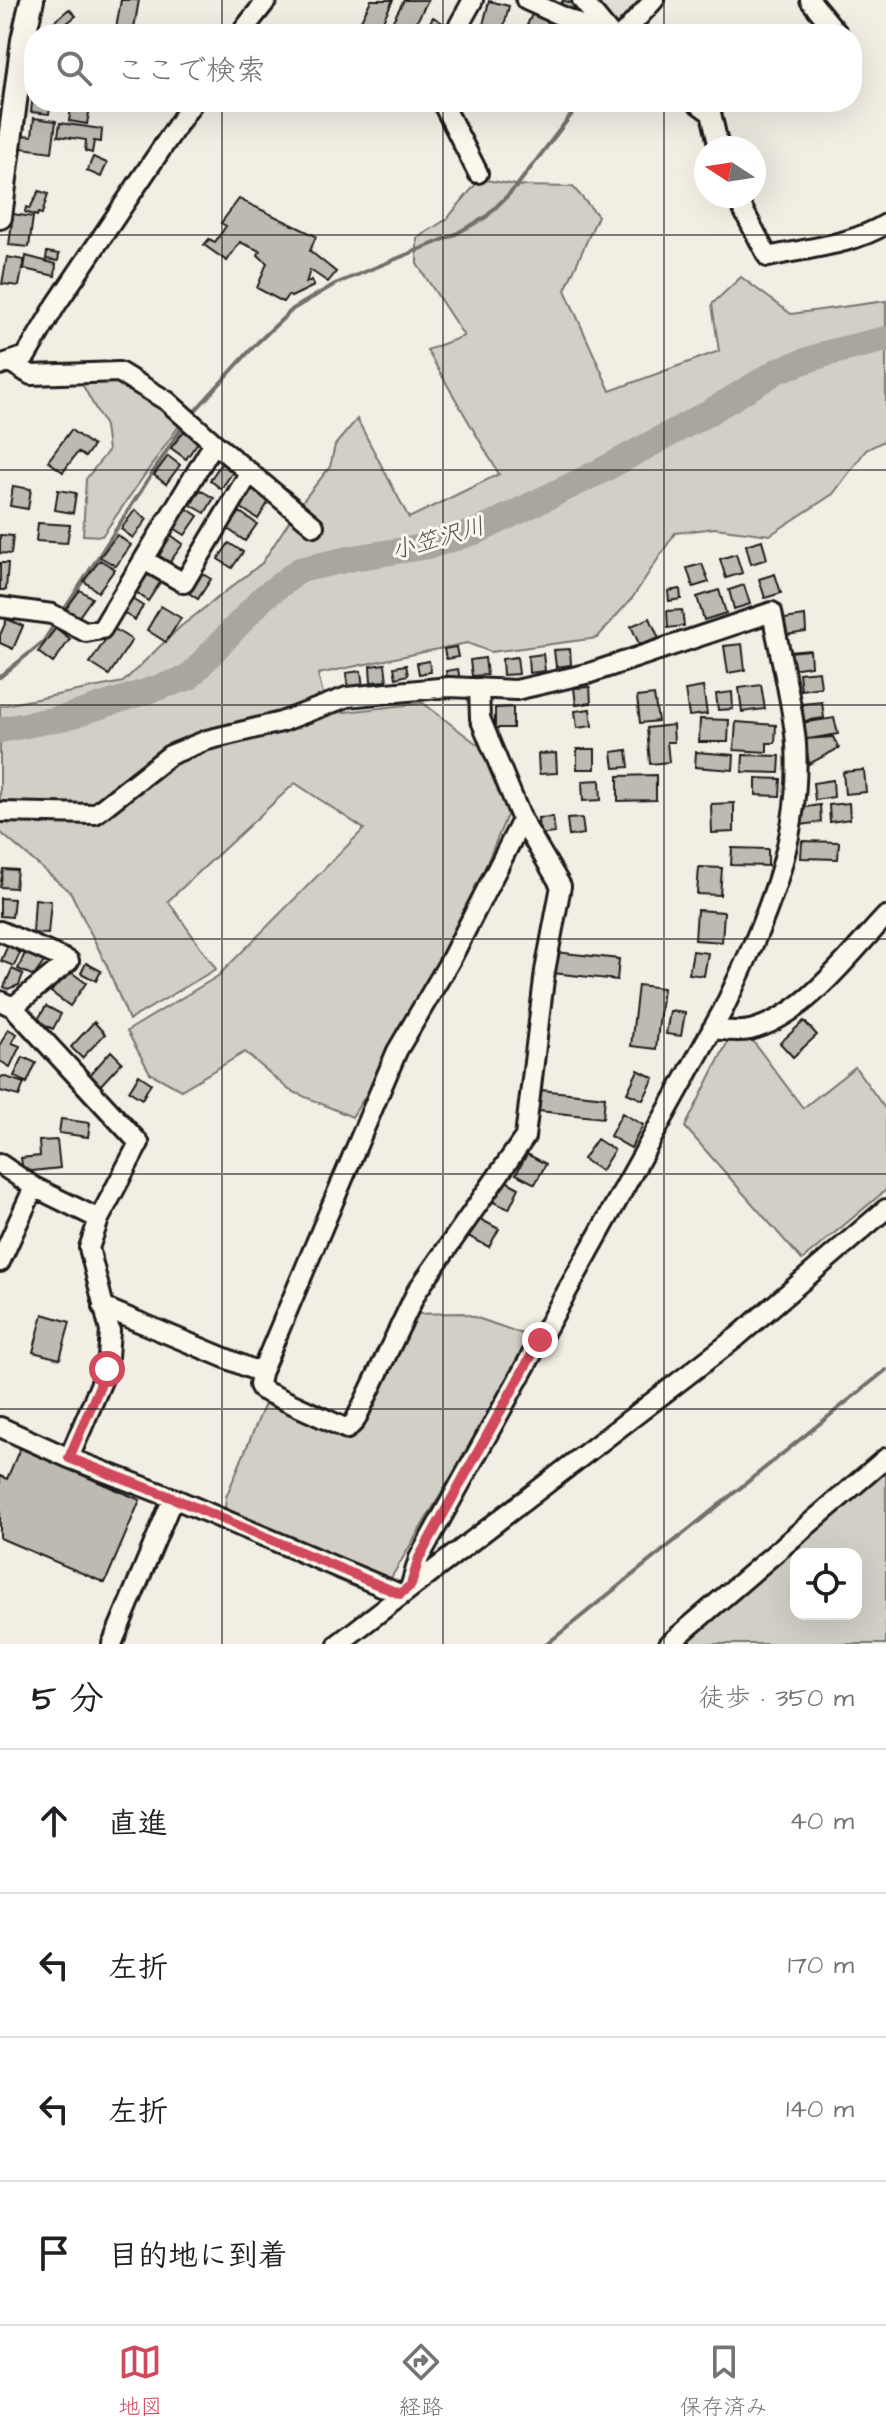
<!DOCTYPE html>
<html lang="ja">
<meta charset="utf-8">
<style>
body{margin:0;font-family:"Architects Daughter","Klee One",sans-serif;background:#f2f2f2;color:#202124}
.controls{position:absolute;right:24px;bottom:24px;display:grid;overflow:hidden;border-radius:16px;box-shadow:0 8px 32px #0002}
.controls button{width:72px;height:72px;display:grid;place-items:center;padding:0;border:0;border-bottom:2px solid #e0e0e0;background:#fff;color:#202124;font:40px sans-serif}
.compass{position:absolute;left:694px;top:136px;width:72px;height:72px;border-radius:50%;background:#fff;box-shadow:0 8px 32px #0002;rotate:282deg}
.stop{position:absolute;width:24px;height:24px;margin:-18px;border:6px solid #d1495b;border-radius:50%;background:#fff}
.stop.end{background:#d1495b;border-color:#fff;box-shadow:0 2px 8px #0008}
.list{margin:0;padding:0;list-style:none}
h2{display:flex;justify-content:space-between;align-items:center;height:104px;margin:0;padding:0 32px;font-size:34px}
h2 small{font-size:26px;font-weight:400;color:#757577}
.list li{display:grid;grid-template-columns:52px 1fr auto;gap:24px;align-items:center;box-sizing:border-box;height:144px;padding:0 32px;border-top:2px solid #e0e0e0}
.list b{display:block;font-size:30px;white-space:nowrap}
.list em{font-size:26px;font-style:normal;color:#757577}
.icon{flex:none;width:44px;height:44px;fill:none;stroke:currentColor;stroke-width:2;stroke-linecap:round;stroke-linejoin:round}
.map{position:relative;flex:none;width:886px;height:1644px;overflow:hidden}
.search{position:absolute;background:#fff;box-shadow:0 8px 32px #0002;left:24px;right:24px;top:24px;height:88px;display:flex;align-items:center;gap:20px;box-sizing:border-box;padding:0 28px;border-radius:32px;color:#757577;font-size:30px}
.sheet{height:680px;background:#fff}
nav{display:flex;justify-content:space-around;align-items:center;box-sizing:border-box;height:112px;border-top:2px solid #e0e0e0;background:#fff;font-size:22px;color:#757577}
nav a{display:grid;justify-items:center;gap:4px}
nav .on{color:#d1495b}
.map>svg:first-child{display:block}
</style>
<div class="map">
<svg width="886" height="1644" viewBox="0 0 886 1644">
<rect width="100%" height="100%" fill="#f2eee4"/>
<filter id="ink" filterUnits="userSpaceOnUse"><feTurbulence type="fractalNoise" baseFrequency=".0125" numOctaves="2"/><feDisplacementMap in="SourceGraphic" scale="16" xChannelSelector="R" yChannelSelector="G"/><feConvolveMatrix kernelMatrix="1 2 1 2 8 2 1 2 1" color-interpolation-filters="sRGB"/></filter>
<g filter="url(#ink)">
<path fill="#e2ded5" d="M592 0H652L618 34Z"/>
<path fill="#d2cfc6" stroke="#777671" stroke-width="2" fill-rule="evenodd" d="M480 179 522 186 573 187 598 216 565 290 610 391 719 351 712 304 741 277 791 314 886 301V440L866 450 833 494 770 535 715 528 675 533 633 597 597 638 491 652 467 643 318 674 328 714 423 703 485 750 508 813 435 986 352 1117 289 1090 245 1052 181 1090 150 1073 127 1031 218 976 364 829 295 783 168 901 216 969 129 1020 107 966 71 893 0 832V706L123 682 180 627 262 563 301 503 330 467 335 445 357 419 409 518 499 474 427 350 464 336 417 264V238L447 219Z
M126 377 181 423 102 536 83 535 86 479 108 451 105 426 81 382Z
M733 1031 746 1032 803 1108 855 1067 886 1110V1190L802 1260 685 1127Z
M463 1313 540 1340 471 1443 391 1578 225 1511 226 1497 266 1401 352 1438 412 1314Z
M886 1457V1644H669ZM796 1554H856V1614H796Z"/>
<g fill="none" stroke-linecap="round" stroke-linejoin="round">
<path stroke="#716f6b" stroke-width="4" d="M636 34 653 14
M192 414 257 343 293 309 335 284 452 236 486 217 516 187 581 102
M61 615 184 424
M0 677 43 642 56 622
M547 1644 886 1370"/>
<path stroke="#a9a6a0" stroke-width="26" d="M0 730 67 717 188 678 264 597 300 570 353 558 429 546 478 531 601 471 708 413 779 370 828 353 886 339"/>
</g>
<path fill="#bdbab1" stroke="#1c1c1c" stroke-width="2" d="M121 0H139L133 34H115Z
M371 0H393L378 31 360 22Z
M404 0H428L414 27 409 24 405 32 391 24Z
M563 0 585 9 579 20 558 10Z
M489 1 509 6 503 30 483 25Z
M69 9 76 16 58 30 60 33 39 34Z
M533 12 566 28 563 34 550 32 523 34Z
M433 17 450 27 446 34H423Z
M81 27 96 30 95 34H80Z
M301 27H329V34H301Z
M34 86V102H51L49 114 31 112Z
M72 102H91L87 124 69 121Z
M34 118 56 121 52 152 21 148 23 135 32 136Z
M60 123 102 129 101 142 94 141 92 153 85 151 86 140 58 136Z
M93 157 107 163 101 177 87 171Z
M39 191 48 194 42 214 38 213 37 216 25 212 26 207 30 208Z
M239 199 316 236 310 251 336 272 328 282 310 270 306 283 311 280 314 286 291 297 288 295 283 302 257 288 267 263 258 255 260 251 240 242 227 261 204 245 209 239 215 242 226 226 221 223Z
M13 214 33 217 29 247 9 245Z
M47 252 59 254 58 261 46 259Z
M26 256 56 264 55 276 24 269Z
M7 257 24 260 19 286 2 284Z
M71 430 93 446 85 457 78 452 63 472 48 461Z
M184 431 198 442 186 459 171 448Z
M168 456 180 465 166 484 154 475Z
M223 461 235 469 221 489 210 480Z
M13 486 31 489 28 509 10 506Z
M253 487 271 498 258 519 240 507Z
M58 490 76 493 73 513 55 510Z
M200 490 214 498 205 513 191 505Z
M186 508 198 516 185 535 172 527Z
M135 510 147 519 133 538 121 529Z
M240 512 257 524 245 541 228 529Z
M38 523 70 525 67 543 36 541Z
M0 535 13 536 11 554 0 553Z
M117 535 131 545 116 566 100 557Z
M171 535 183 544 169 563 157 554Z
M762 540 767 559 751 564 746 545Z
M229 543 243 552 232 568 218 559Z
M736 554 742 573 726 578 720 559Z
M100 560 115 569 98 592 84 581Z
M0 563H8L6 590H0Z
M702 564 709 582 693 587 687 568Z
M196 570 211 579 198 599 184 590Z
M149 573 161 581 148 601 136 592Z
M775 574 781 593 765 598 759 579Z
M744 585 750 604 734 609 729 590Z
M680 589 681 599 669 601 668 591Z
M80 590 92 598 78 618 66 609Z
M719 590 726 613 704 620 697 597Z
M132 599 143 606 135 620 123 613Z
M161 606 181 618 166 642 147 630Z
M682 610 684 626 668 628 667 611Z
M805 616 806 632 786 635 784 619Z
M650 618 660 641 640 646 631 626Z
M7 619 23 626 13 649 0 643V635Z
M56 628 70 639 53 663 38 652Z
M113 628 132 640 109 675 90 663Z
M742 644 745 670 728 673 724 646Z
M456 647 458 657 446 659 444 649Z
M570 649 571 665 556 667 554 650Z
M810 650 811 666 791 669 789 652Z
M543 654 545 671 529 673 528 656Z
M517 657 519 674 503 675 502 659Z
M485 658 487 675 472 676 470 660Z
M429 661 431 672 419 674 417 663Z
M385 664 387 681 371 682 370 666Z
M406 665 408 675 396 678 394 667Z
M458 669 460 680 448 682 446 671Z
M361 671 363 688 348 689 346 673Z
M819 671 821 687 801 690 799 673Z
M761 685 765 709 742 712 739 688Z
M590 687 591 703 576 705 574 688Z
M703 687 707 714 689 716 685 690Z
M732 692 733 709 718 710 716 694Z
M654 695 658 721 640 723 637 697Z
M822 702 824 718 804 721 802 704Z
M513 707V728H495V708Z
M590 709 592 726 577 728 575 711Z
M834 718 838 734 803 740 801 723Z
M700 719 729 720 728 742H699Z
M736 722 776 725 775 743H767V752L734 750Z
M673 725 674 742H667L669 762 650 764 647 728Z
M833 737 839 748 809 764 805 739Z
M577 749H595V769H577Z
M627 750 629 767 614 768 612 752Z
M696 752 734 755 733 770 695 767Z
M556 753 557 773 539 774 538 754Z
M743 755 780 756 779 773 742 772Z
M864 770 866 792 845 794 843 772Z
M656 775V800L618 801V776Z
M756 778 781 779 780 796 756 795Z
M600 780 601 800 583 801 582 781Z
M833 780 834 797 815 800 813 783Z
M734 803V832L712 833 711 804Z
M849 803 850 819 830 822 829 805Z
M820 805 821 822 801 825 799 808Z
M553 817 555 833 539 835 538 818Z
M582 818 584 834 569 836 567 819Z
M802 841 839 842 838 859 801 858Z
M732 848 768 849V866L731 865Z
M699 867 722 868 720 895 697 894Z
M3 869 17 870 15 888 0 887Z
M0 898 14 899 12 917 0 916Z
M35 899 51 901 48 934 33 933Z
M697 910 724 912 722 942 695 940Z
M8 945 20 953 14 966 1 961Z
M693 951 708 953 704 976 689 974Z
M555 952 619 959 617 980 553 973Z
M25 953 44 962 34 976 18 969Z
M86 963 101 971 96 981 81 973Z
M12 969 23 974 19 985 8 989 4 987Z
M68 970 86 983 70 1006 51 992Z
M638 985 663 988 656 1049 631 1046Z
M46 1006 61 1014 53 1029 37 1021Z
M670 1011 685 1013 681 1036 666 1034Z
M804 1021 817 1035 793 1057 780 1043Z
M94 1022 105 1034 82 1058 71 1047Z
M8 1029 17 1034 12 1043 20 1046 10 1067 0 1061V1045Z
M111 1051 122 1062 99 1087 89 1076Z
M23 1057 36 1063 27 1083 14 1076Z
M638 1070 654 1078 643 1100 627 1093Z
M139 1075 151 1083 142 1099 129 1091Z
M3 1076 24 1083 19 1096 0 1091V1078Z
M541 1090 605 1097 603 1118 539 1111Z
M622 1113 643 1125 631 1148 610 1136Z
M61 1119 90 1123 88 1137 59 1133Z
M597 1139 614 1150 601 1171 583 1159Z
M57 1140 60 1168 23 1172 21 1158 40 1156 39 1141Z
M527 1154 546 1164 535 1184 516 1174Z
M504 1180 519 1188 509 1209 493 1202Z
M478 1218 499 1229 489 1247 468 1236Z
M43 1314 70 1322 60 1359 33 1352Z
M20 1448 140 1500 105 1583 0 1538V1476L7 1479Z"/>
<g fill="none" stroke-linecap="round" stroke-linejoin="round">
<defs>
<path id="minor" d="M526 0 601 34
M582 0 610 34
M810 0 838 34
M240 34 267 0
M454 34 473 0
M623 34 654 0
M442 102 478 173
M696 102 711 113 719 148
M736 196 768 257C807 248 852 245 886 224
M10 362 31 375 119 372 167 401 214 443
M0 365 26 356 56 305 193 102
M144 560 184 583 250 472
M0 607 52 614 86 632 102 629 214 443 314 526
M0 812 95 814 170 755 207 740 281 722 347 697 449 687 516 690 590 673 772 612C779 652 793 703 796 744 802 843 764 923 723 1010L419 1558 411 1585
M0 931 69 961 13 1007
M0 1001 13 1007 139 1143 99 1219 89 1248 110 1331 107 1369 69 1458
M712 1029C724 1030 738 1033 750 1030 805 1016 847 957 886 916
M0 1164 34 1187 99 1219
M0 1262 34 1187
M103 1307 261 1373 397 1051 450 961 522 820
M261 1373 259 1385 262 1390 347 1429 355 1421 417 1291 525 1137 545 971 561 886 522 820 480 718 479 688
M0 1427 69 1458 173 1498 400 1594
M112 1644 173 1498
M338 1644 737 1337 886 1209
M669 1644 886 1458"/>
<path id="major" d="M0 217 23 40 32 0"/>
</defs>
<use href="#minor" stroke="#1c1c1c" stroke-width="24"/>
<use href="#major" stroke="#1c1c1c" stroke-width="28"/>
<use href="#minor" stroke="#fbf7ec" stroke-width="18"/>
<use href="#major" stroke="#fbf7ec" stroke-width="22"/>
</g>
</g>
<g fill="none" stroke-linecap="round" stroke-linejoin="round" filter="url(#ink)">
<path stroke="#d1495b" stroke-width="10" d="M107 1369 69 1458 173 1498 400 1594 411 1585 419 1558 540 1340"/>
</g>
<path fill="none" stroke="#1c1c1c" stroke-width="2" stroke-opacity="0.55" d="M222 0V34M443 0V34M664 0V34M222 102V1644M443 102V1644M664 102V1644M0 235H886M0 470H886M0 705H886M0 939H886M0 1174H886M0 1409H886"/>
<g text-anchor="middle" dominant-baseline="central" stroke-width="6" stroke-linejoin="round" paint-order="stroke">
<g font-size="24" font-style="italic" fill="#545351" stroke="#fbf7ec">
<text transform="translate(438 539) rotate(-16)">小笠沢川</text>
</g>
</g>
</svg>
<div class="controls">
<button><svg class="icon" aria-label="locate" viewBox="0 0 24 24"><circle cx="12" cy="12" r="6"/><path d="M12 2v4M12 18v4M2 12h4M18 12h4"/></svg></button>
</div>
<svg class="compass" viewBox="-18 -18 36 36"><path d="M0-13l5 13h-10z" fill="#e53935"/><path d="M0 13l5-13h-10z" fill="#757577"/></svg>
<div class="stop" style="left:107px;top:1369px"></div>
<div class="stop end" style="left:540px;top:1340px"></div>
<div class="search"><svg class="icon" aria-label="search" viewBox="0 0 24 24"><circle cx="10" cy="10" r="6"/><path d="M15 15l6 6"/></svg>ここで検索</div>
</div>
<section class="sheet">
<h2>5 分<small>徒歩 · 350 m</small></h2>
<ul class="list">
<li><svg class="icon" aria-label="ahead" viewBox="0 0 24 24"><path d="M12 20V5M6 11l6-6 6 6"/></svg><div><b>直進</b></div><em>40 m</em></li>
<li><svg class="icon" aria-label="left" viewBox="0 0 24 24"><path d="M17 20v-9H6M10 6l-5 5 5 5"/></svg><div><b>左折</b></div><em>170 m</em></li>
<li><svg class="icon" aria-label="left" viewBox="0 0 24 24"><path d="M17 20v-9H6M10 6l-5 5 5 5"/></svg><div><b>左折</b></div><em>140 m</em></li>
<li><svg class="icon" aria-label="arrive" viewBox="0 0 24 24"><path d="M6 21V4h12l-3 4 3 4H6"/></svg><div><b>目的地に到着</b></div></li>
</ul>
</section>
<nav>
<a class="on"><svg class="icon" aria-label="map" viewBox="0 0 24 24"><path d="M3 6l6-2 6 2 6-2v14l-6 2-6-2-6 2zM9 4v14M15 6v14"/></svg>地図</a>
<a><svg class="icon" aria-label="directions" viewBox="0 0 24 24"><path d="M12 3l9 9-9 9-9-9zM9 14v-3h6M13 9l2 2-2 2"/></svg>経路</a>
<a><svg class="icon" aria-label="saved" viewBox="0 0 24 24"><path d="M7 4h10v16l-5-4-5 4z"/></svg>保存済み</a>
</nav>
